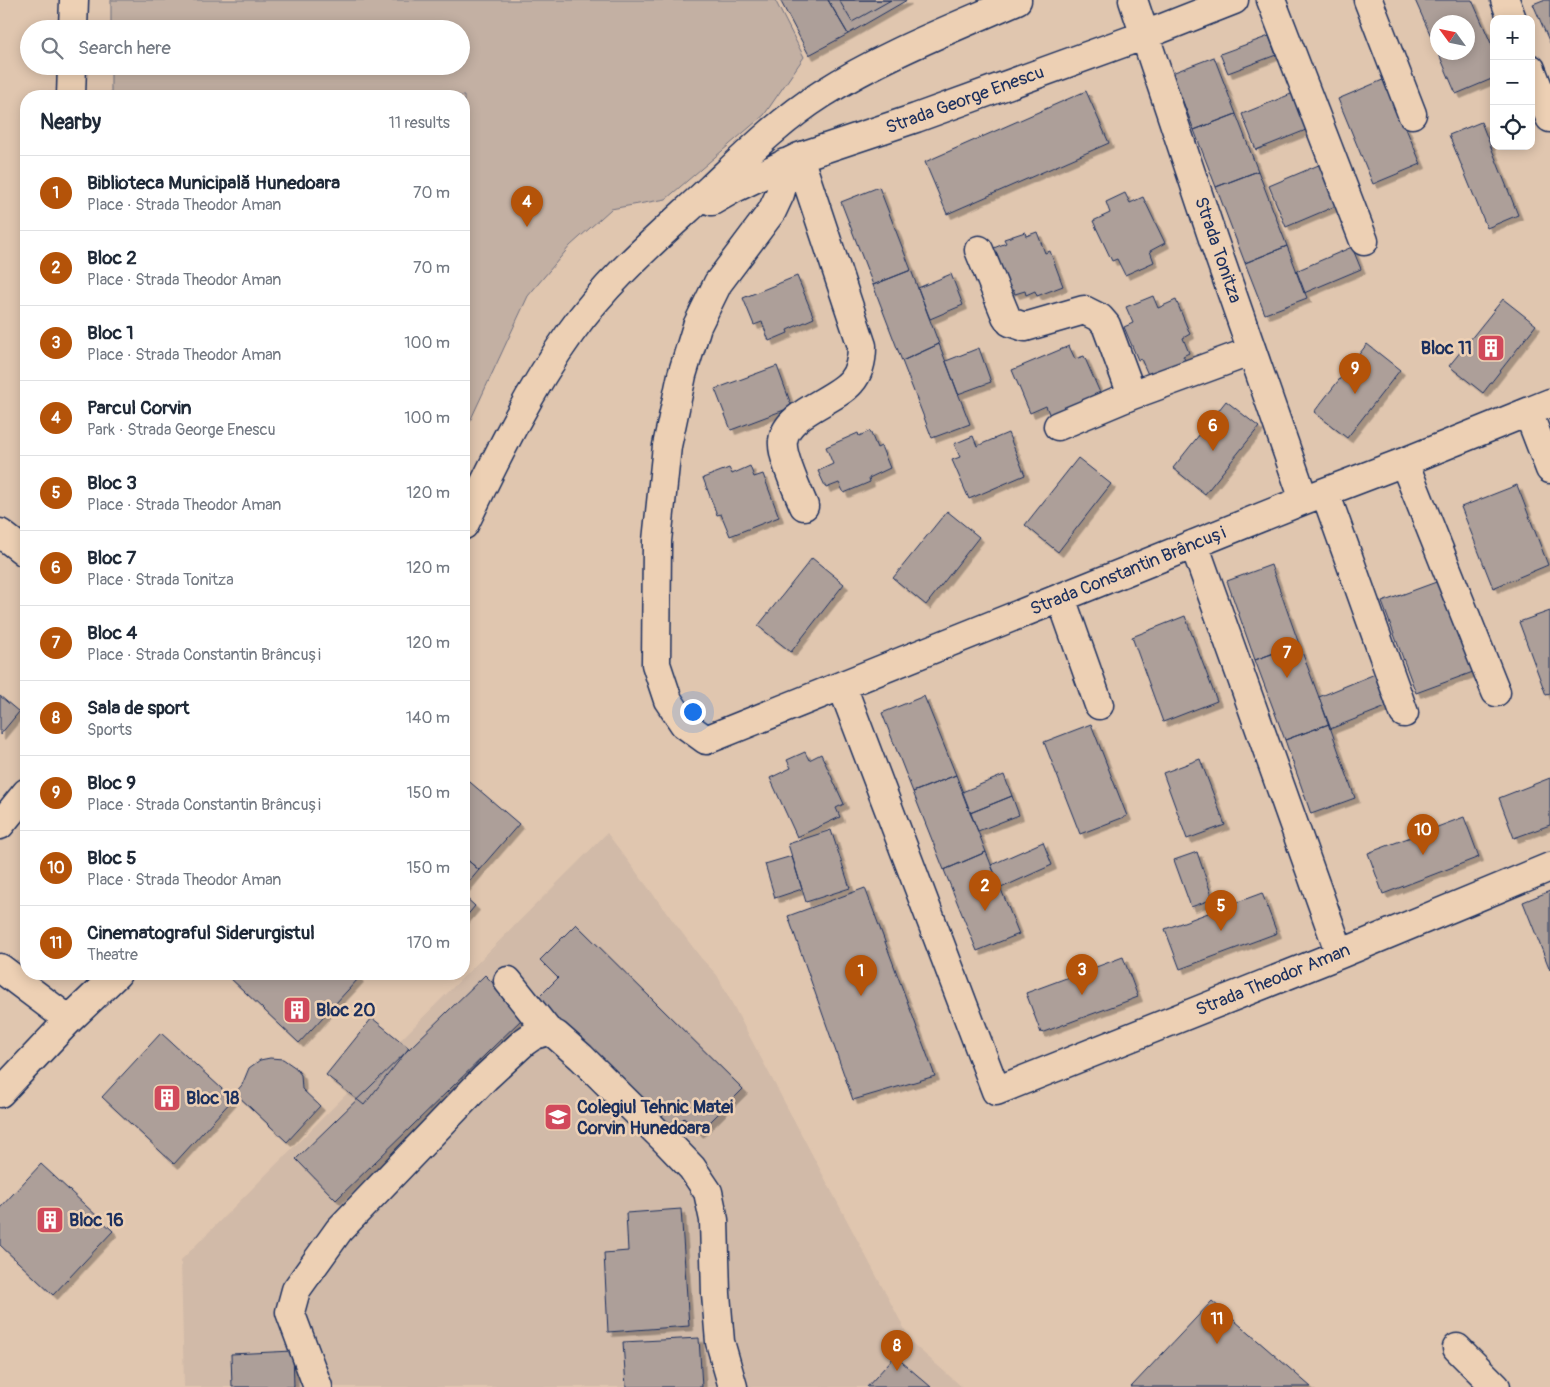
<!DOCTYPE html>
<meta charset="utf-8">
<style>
body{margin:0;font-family:Pangolin,sans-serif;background:#f6f6f7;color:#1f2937}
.controls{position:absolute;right:15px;top:15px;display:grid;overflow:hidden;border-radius:10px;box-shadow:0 2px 12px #0003}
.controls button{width:45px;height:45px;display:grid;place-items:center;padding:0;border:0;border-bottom:1px solid #e0e1e3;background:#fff;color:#1f2937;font:25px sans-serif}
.compass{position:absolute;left:1430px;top:15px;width:45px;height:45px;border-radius:50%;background:#fff;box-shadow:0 2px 12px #0003;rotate:303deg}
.you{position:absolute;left:692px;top:711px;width:18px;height:18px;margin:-12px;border:4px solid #fff;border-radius:50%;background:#1a73e8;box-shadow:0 0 0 8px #1a73e833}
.badge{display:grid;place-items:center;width:32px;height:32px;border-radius:50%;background:#b45309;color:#fff;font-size:16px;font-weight:700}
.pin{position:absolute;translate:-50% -41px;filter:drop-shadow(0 1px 2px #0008)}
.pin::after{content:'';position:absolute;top:26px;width:18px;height:15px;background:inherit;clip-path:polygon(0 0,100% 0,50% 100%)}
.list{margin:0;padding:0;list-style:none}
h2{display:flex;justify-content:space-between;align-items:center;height:65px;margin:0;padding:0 20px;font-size:21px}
h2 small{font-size:16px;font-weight:400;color:#747a83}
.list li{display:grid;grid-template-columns:32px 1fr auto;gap:15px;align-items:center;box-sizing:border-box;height:75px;padding:0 20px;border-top:1px solid #e0e1e3}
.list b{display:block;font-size:19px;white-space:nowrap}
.list p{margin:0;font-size:16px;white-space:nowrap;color:#747a83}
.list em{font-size:16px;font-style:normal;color:#747a83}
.icon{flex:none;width:28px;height:28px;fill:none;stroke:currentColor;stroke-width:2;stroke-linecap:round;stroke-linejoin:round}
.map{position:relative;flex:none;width:1550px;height:1387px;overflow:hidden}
.search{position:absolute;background:#fff;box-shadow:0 2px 12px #0003;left:20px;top:20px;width:450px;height:55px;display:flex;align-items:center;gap:12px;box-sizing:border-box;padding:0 18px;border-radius:28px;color:#747a83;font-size:19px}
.panel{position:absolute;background:#fff;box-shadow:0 2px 12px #0003;left:20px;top:90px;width:450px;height:890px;border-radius:20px}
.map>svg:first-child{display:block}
</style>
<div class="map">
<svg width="1550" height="1387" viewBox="0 0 1550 1387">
<defs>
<filter id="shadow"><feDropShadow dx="4.5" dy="4.5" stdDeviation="0" flood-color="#0004"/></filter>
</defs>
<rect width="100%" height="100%" fill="#e0c6af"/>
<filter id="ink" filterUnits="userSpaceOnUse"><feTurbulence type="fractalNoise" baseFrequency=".02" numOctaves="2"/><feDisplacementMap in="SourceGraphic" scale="10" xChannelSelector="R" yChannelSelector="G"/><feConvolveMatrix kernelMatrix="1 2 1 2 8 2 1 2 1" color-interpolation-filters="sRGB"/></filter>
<g filter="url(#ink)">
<path fill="#d1baa8" d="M607 833 701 958 717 975 912 1343 962 1387H184L181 1260Z"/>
<path fill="#c3b0a3" stroke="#6f7080" d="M111 0H775L804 57 764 115 666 199 611 209 570 246 528 296 464 434V96H111V66H461V29H111Z"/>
<path fill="#ad9f99" stroke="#1b2f5e" filter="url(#shadow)" d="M780 0H828L848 34 809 55Z
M828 0H907L848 34Z
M839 0H891L852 22Z
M1415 0H1472L1494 50V78L1456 94 1438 52H1468V22H1438V52Z
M1543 0H1550V43L1533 4Z
M1269 36 1276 55 1228 73 1220 54Z
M1214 57 1236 114 1194 130 1172 73Z
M1385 79 1421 164 1373 184 1338 99Z
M1086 91 1109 143 947 214 925 162Z
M1296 92 1311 128 1256 150 1242 114Z
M1236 114 1258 171 1216 187 1194 130Z
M1481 122 1518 215 1487 228 1449 135Z
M1321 164 1338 205 1286 227 1269 186Z
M1258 171 1287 246 1245 263 1216 187Z
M879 187 911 270 873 285 841 202Z
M1125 193 1130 203 1143 197 1165 243 1150 251 1154 262 1125 275 1117 259 1112 261 1093 221 1110 213 1106 202Z
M1025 232 1026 236 1037 232 1045 253 1050 251 1063 286 1037 296 1035 291 1026 295 1025 291 1015 294 1013 290 1005 293 989 250 1006 243 1004 239Z
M1287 246 1307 298 1265 314 1245 263Z
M1352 247 1361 269 1304 293 1296 271Z
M911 270 939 344 902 361 873 285Z
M951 274 963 305 930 319 918 288Z
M797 276 814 318 787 330 788 333 769 341 762 322 754 325 743 298Z
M1153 296 1158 308 1176 300 1190 334 1183 338 1189 353 1183 356 1187 364 1150 379 1141 359 1138 360 1124 327 1133 323 1126 307Z
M1503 299 1536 325 1483 393 1449 366Z
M939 344 970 424 932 438 902 361Z
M1367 344 1400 370 1347 438 1314 412Z
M1069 346 1075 359 1084 356 1101 395 1052 421 1046 406 1030 413 1012 370Z
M979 348 991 382 958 394 946 361Z
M777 366 792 407 731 430 715 389Z
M1226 401 1259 427 1205 494 1173 468Z
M870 431 877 448 881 446 890 468 869 478 870 482 844 493 839 483 826 488 818 471 833 464 826 447 858 433 859 436Z
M1008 433 1025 475 969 499 952 460 960 457 954 444 973 436 977 446Z
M1078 458 1111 484 1058 552 1025 525Z
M750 466 754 477 763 474 779 517 730 536 721 514 717 515 703 478 729 468 732 474Z
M1517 485 1548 565 1493 588 1461 507Z
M947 511 979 537 926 605 893 578Z
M812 558 844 584 791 652 758 626Z
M1271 565 1299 644 1255 660 1227 581Z
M1439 581 1473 672 1416 693 1382 602Z
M1550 611V694L1546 695 1519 622Z
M1185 616 1217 701 1163 722 1132 637Z
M1299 644 1329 724 1285 740 1255 660Z
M1375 674 1386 707 1330 729 1319 697Z
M0 696 19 712 0 735Z
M924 696 956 775 913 792 882 713Z
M1091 724 1127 816 1080 834 1044 742Z
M1329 724 1355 798 1311 814 1285 740Z
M805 752 809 760 821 754 844 804 836 808 840 817 797 837 770 778 791 768 787 760Z
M1200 759 1225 825 1187 839 1163 773Z
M956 775 986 852 944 870 913 792Z
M1004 775 1012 796 970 813 962 792Z
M464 777 519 824 479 870 464 857Z
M1550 778V825L1514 838 1499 798Z
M1012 796 1019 815 978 831 970 813Z
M1464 817 1479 857 1383 894 1368 853Z
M831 830 850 888 806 902 788 844Z
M1043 842 1052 865 1001 888 991 865Z
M986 852 1019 934 977 951 944 870Z
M1197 852 1213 899 1191 907 1174 860Z
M792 856 802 889 775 898 765 864Z
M464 857 479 870 464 888Z
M865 888 935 1076 853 1100 788 916Z
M1550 891V970L1523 902Z
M1262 893 1277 933 1180 969 1165 929Z
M464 896 475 906 464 919Z
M576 924 743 1089 699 1133 684 1118 668 1134 534 1002 558 978 540 960Z
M1123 957 1138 997 1041 1033 1026 993Z
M229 974H355L359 978 299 1043 228 976Z
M485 975 525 1016 336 1200 296 1159Z
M372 1018 409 1048 364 1105 326 1075Z
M161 1033 233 1099 174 1164 102 1097Z
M270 1058 283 1059 296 1068 301 1075 302 1089 320 1106 287 1142 235 1093 242 1085 249 1068 260 1060Z
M41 1164 113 1231 53 1295 0 1245V1208Z
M681 1209 689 1326 608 1332 604 1253 628 1251 626 1213Z
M1212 1301 1311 1387H1131Z
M699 1338 702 1387H626L623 1342Z
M293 1351 294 1387H232L231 1354Z
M895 1356 931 1387H867Z"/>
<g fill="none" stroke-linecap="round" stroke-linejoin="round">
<defs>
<path id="minor" d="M1133 0 1213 239 1304 500
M1271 0 1364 241
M1368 0 1412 114
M1505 0 1512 19
M73 29 74 0
M1531 69 1550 118
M71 96 72 66
M799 157 862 346C862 359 860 372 851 382 835 401 786 413 783 441 781 455 798 492 804 506
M785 163 784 180 780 194 772 211 718 283 697 326 682 375 667 446 657 541 656 664 668 700 684 724 706 740 1304 500 1404 462 1550 403
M712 201 733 189 799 157 916 118 1145 35 1234 0
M979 250 1006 316 1010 322 1025 327 1084 310 1100 318 1106 325 1132 395
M1528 412 1550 469
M1058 426 1132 395 1252 351
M1404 462 1496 692
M1325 492 1404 713
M464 525C496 459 528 392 571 332 609 278 663 233 711 188 746 155 781 120 822 94 883 55 951 29 1017 0
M0 533 26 553
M1194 544 1340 954
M1061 598 1099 705
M842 686 996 1091 1340 954 1550 867
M0 825 26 793
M0 968 69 1020
M508 981 548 1031 556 1035 581 1057 666 1141 692 1168 708 1192 714 1220 716 1294 720 1342 733 1387
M0 1093 69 1020 117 974
M1457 1348 1496 1387
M318 1387 290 1312 296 1290 339 1230 485 1078 524 1042 534 1035 548 1031"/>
</defs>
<use href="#minor" stroke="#1b2f5e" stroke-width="31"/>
<use href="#minor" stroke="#edd0b4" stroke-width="28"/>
</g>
</g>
<defs>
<symbol id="building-square" viewBox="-11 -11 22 22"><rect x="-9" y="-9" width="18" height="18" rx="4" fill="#d1495b" stroke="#edd0b4"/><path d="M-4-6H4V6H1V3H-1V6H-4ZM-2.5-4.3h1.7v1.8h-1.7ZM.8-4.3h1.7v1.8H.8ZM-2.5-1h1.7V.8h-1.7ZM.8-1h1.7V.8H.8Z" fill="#fff"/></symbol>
<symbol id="school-square" viewBox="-11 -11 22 22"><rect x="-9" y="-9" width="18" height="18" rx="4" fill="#d1495b" stroke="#edd0b4"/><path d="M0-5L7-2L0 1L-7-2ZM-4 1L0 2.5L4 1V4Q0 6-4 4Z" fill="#fff"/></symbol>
</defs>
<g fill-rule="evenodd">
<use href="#building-square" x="1475" y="332" width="32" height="32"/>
<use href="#building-square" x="281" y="994" width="32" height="32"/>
<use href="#building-square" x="151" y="1082" width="32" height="32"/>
<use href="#school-square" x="542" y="1101" width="32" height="32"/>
<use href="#building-square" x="34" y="1204" width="32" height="32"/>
</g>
<g text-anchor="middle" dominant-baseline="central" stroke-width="5" stroke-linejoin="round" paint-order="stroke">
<g font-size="18" fill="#1b2f5e" stroke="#edd0b4">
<text transform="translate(965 100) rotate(-20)">Strada George Enescu</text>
<text transform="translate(1218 250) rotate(71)">Strada Tonitza</text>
<text transform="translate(1128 571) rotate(-22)">Strada Constantin Brâncuși</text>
<text transform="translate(1273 980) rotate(-22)">Strada Theodor Aman</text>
</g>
<g font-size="18" font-weight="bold" fill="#1b2f5e" stroke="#edd0b4" text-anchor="start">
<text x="1472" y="348" text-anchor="end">Bloc 11</text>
<text x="316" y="1010">Bloc 20</text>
<text x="186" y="1098">Bloc 18</text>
<text x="577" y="1107">Colegiul Tehnic Matei<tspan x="577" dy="21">Corvin Hunedoara</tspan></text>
<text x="69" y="1220">Bloc 16</text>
</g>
</g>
</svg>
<div class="controls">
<button>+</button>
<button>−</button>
<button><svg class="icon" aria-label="locate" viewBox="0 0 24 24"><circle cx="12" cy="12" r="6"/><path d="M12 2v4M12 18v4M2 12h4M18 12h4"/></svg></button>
</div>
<svg class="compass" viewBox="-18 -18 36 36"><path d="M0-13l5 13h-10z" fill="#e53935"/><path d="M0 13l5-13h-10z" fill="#747a83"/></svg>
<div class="you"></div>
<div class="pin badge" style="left:861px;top:996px">1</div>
<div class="pin badge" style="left:985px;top:911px">2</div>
<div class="pin badge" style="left:1082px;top:995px">3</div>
<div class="pin badge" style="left:527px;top:227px">4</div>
<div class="pin badge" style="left:1221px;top:931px">5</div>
<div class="pin badge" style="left:1213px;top:451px">6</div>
<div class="pin badge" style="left:1287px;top:678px">7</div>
<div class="pin badge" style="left:897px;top:1371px">8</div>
<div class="pin badge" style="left:1355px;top:394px">9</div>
<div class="pin badge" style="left:1423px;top:855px">10</div>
<div class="pin badge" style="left:1217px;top:1344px">11</div>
<div class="search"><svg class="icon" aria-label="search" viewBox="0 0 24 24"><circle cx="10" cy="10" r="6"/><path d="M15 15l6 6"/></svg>Search here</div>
<section class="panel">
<h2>Nearby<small>11 results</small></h2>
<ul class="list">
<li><span class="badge">1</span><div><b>Biblioteca Municipală Hunedoara</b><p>Place · Strada Theodor Aman</p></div><em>70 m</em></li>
<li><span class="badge">2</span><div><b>Bloc 2</b><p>Place · Strada Theodor Aman</p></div><em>70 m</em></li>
<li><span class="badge">3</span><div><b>Bloc 1</b><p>Place · Strada Theodor Aman</p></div><em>100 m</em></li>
<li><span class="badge">4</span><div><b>Parcul Corvin</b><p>Park · Strada George Enescu</p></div><em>100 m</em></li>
<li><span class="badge">5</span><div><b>Bloc 3</b><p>Place · Strada Theodor Aman</p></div><em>120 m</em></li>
<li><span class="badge">6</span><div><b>Bloc 7</b><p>Place · Strada Tonitza</p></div><em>120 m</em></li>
<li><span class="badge">7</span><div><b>Bloc 4</b><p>Place · Strada Constantin Brâncuși</p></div><em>120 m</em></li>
<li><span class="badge">8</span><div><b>Sala de sport</b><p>Sports</p></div><em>140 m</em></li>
<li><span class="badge">9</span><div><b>Bloc 9</b><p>Place · Strada Constantin Brâncuși</p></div><em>150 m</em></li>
<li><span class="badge">10</span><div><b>Bloc 5</b><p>Place · Strada Theodor Aman</p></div><em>150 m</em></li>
<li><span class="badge">11</span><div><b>Cinematograful Siderurgistul</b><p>Theatre</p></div><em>170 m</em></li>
</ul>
</section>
</div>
